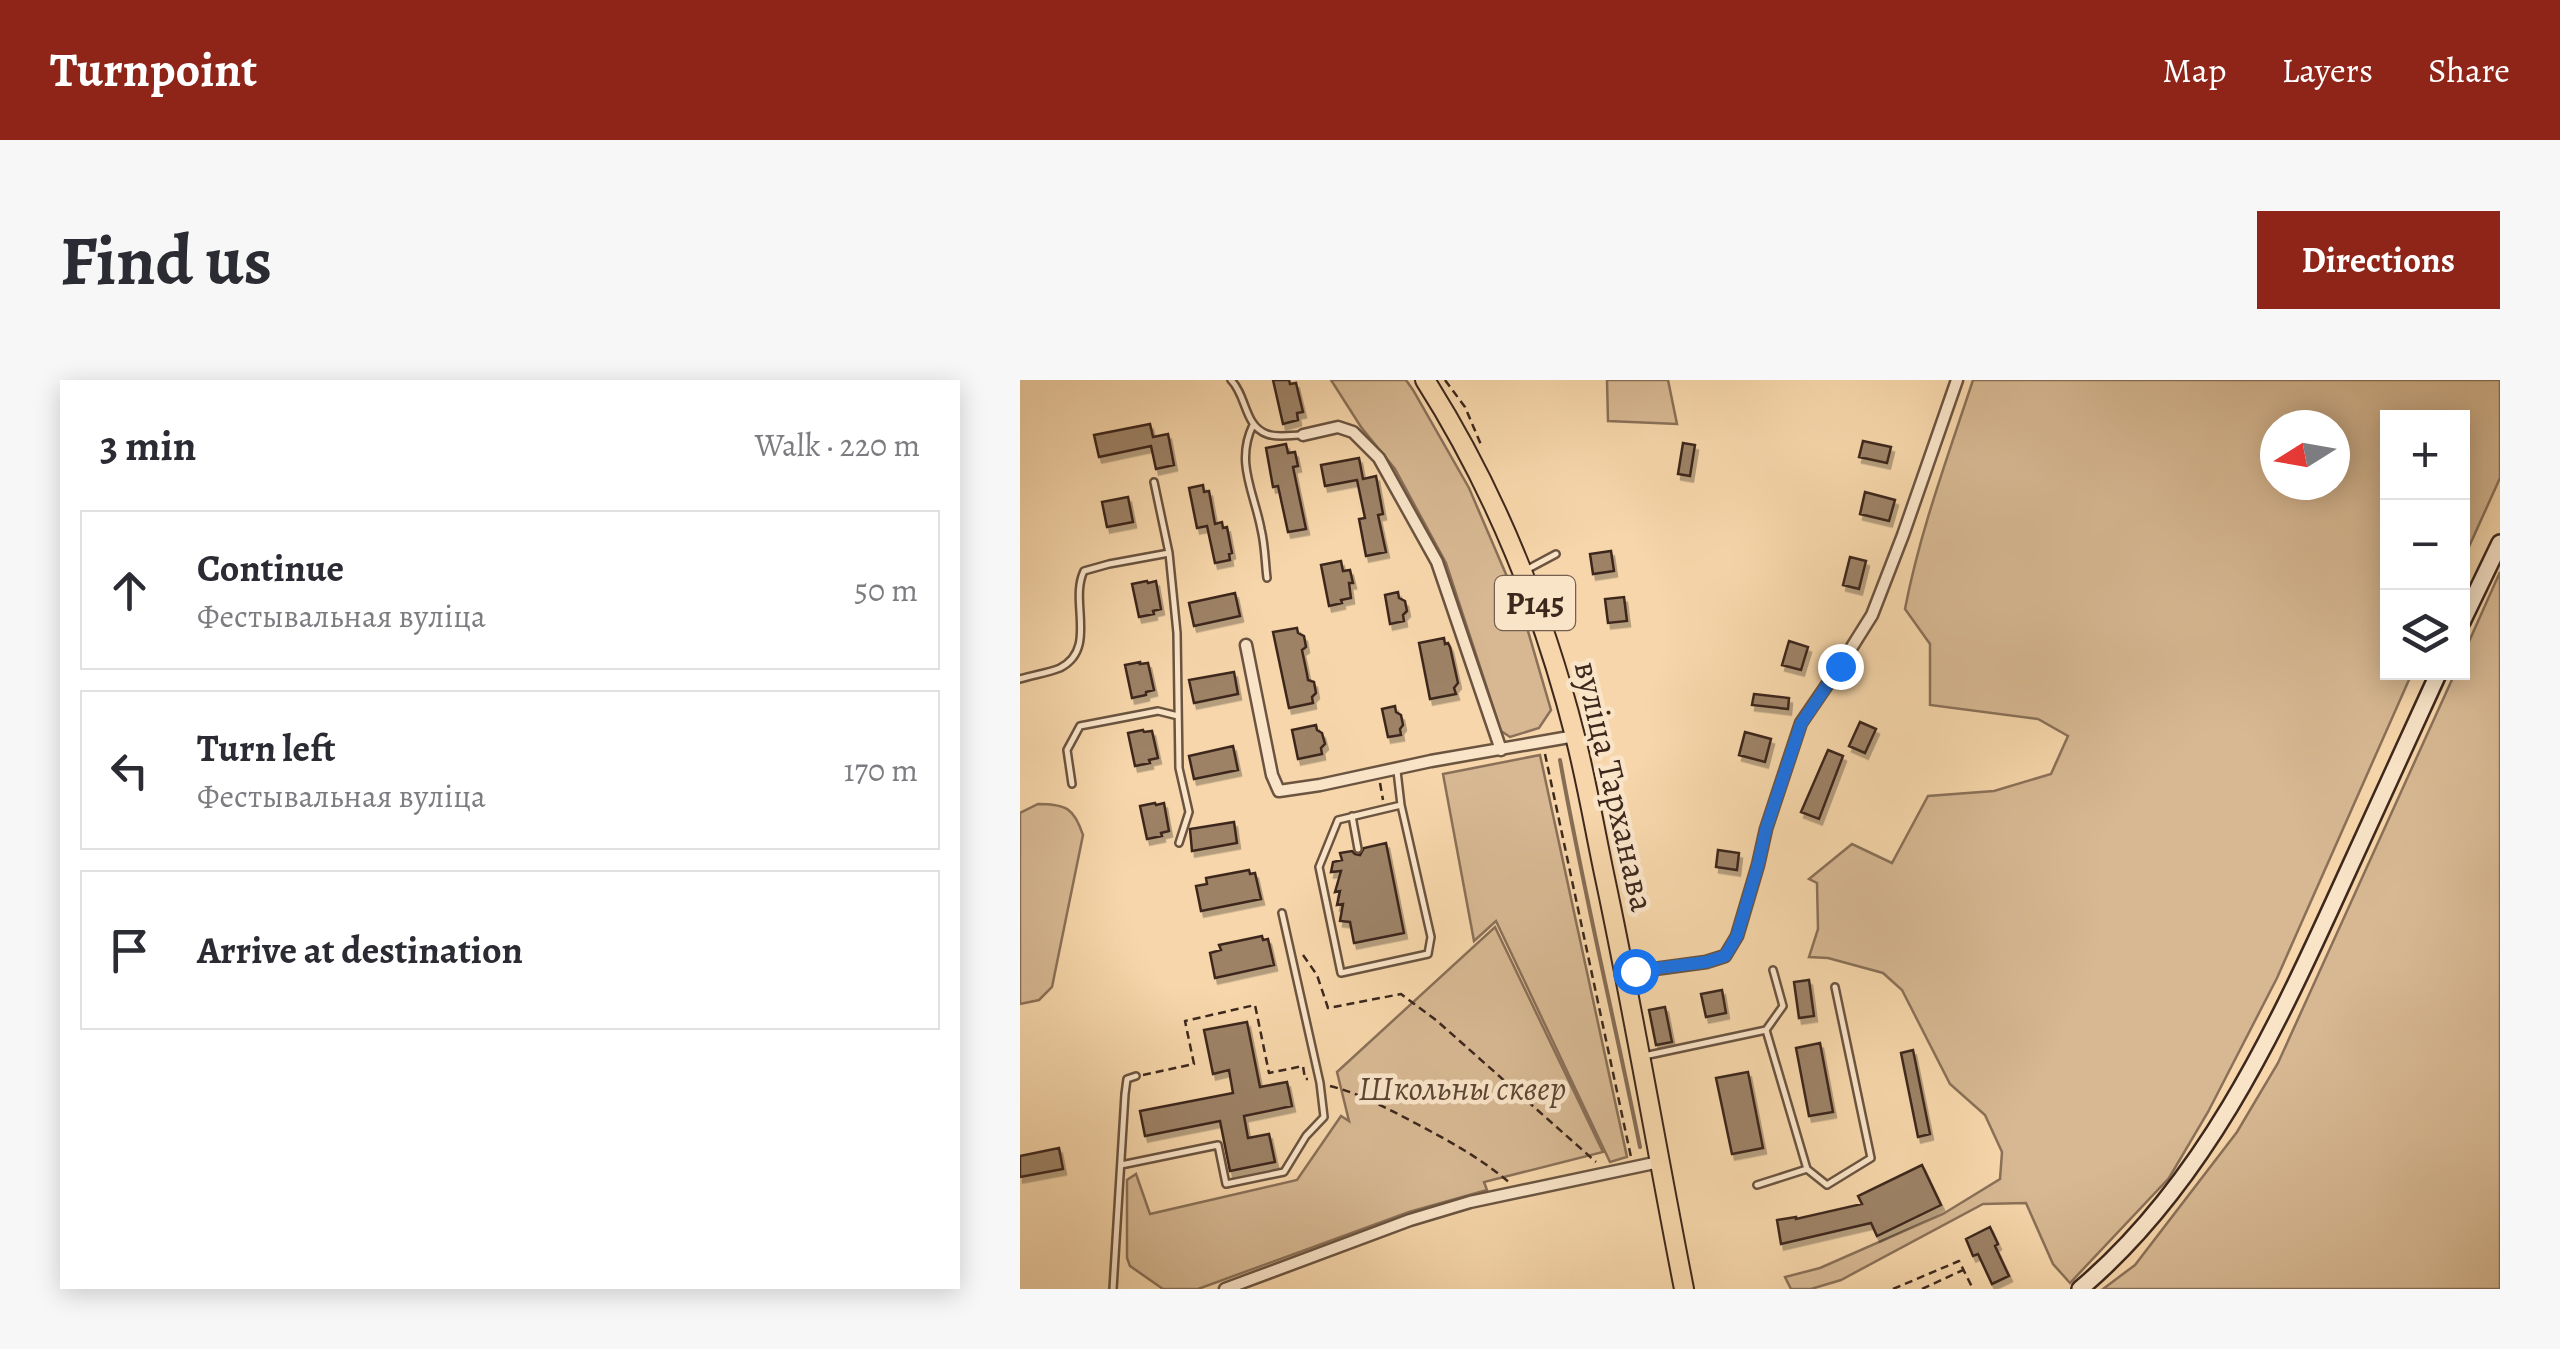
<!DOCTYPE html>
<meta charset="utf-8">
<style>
body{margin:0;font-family:Alegreya,serif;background:#f7f7f7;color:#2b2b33}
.controls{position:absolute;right:30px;top:30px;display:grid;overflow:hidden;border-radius:0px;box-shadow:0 5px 25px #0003}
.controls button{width:90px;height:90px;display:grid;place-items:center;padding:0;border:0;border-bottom:2px solid #e1e1e2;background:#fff;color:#2b2b33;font:50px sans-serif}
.compass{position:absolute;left:1240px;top:30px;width:90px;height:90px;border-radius:50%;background:#fff;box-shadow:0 5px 25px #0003;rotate:259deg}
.stop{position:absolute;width:30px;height:30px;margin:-22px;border:8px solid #1a73e8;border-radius:50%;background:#fff}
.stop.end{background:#1a73e8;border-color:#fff;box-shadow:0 2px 10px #0008}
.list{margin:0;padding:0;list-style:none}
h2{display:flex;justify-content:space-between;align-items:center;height:130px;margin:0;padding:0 40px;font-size:42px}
h2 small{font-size:32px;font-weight:400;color:#7c7c81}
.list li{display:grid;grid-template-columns:65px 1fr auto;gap:30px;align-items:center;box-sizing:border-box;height:160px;margin:0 20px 20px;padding:0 20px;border:2px solid #e1e1e2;border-radius:0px}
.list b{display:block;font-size:38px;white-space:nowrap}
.list p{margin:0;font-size:32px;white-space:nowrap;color:#7c7c81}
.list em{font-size:32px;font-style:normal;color:#7c7c81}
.icon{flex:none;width:55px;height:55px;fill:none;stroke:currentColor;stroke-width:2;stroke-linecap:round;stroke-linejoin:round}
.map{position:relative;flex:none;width:1480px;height:909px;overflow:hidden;border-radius:0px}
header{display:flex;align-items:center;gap:60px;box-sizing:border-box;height:140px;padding:0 50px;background:#8f2418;color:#fff}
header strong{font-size:48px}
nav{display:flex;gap:55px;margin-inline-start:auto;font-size:35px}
.intro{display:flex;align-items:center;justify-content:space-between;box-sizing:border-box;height:240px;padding:0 60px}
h1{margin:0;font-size:70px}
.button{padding:25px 45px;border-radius:0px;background:#8f2418;color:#fff;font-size:35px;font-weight:700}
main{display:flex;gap:60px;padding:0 60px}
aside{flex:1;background:#fff;border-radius:0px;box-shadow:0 5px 25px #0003}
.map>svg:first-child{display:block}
</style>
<header>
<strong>Turnpoint</strong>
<nav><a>Map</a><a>Layers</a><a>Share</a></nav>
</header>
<div class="intro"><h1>Find us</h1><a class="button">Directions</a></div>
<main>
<aside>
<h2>3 min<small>Walk · 220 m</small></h2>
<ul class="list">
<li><svg class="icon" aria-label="ahead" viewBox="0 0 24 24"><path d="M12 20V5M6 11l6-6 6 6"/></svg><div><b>Continue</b><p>Фестывальная вуліца</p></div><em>50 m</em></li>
<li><svg class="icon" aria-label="left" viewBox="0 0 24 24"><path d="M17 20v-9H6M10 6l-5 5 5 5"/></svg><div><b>Turn left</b><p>Фестывальная вуліца</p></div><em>170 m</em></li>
<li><svg class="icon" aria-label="arrive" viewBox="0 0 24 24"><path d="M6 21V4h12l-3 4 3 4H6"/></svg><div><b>Arrive at destination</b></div></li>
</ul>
</aside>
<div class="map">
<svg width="1480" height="909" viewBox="0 0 1480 909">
<defs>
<filter id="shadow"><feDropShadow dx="3" dy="5.5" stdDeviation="0" flood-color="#0004"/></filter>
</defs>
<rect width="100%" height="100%" fill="#f6d6aa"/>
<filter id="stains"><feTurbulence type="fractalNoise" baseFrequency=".002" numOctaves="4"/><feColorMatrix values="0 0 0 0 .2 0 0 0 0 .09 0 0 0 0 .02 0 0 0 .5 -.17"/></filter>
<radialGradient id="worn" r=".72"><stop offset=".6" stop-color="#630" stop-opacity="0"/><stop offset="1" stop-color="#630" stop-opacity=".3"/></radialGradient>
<path fill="#d7b892" stroke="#8a7058" stroke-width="2.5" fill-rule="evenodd" d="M311 0H386L393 10 449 108 503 234 531 330 519 348 490 357 481 351 426 183 375 89 341 47Z
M587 0H648L657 44 588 41Z
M953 0H1480V98L1443 180 1442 38H1368V292L1392 293 1257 598 1188 732 1149 798 1050 903 1033 884 1006 823 963 824 821 900 791 909H771L765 897 800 888 923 834 980 799 982 772 965 735 930 704 882 610 863 593 808 578 789 577 798 549 797 503 789 499 832 464 872 483 908 416 974 411 1031 394 1048 356 1018 339 910 325V264L885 229C900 151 928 76 953 0ZM1255 45H1315V105H1255Z
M1480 192V909H1083L1115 885 1217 752 1258 683 1435 293 1442 292 1443 275Z
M520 375 607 777 590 782 476 541 454 561 423 394Z
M18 424C46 424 54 428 63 455L32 607 19 620 0 624V433Z
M475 547 583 772 464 802 467 810 389 832 178 909H143L110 886 107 878V800L116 794 130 834 277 800 321 736 329 741 317 692Z"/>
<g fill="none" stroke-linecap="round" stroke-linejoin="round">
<path stroke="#866d55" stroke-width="4" d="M540 380C563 509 594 638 620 767"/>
</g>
<path fill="#9d8266" stroke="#3d281d" stroke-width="2.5" filter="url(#shadow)" d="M253 0H269L270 4 276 3 283 32 277 33 278 40 263 44Z
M130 44 133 57 148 54 154 85 136 89 131 66 79 77 74 55Z
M843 61 871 67 867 83 839 77Z
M663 63 675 65 670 96 658 94Z
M266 64 268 73 275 72 278 86 273 87 286 149 268 152 258 106 253 107 246 68Z
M339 78 343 99 356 96 363 134 358 135 366 172 346 176 339 139 345 138 337 100 305 106 301 85Z
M183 105 184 112 189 111 195 144 202 142 203 148 207 147 212 173 209 174 210 180 195 183 187 146 177 148 169 108Z
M845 112 875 120 869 141 840 134Z
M108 117 113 142 87 147 82 122Z
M591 171 594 191 573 194 570 174Z
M830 177 846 181 839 209 823 205Z
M321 181 323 191 330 190 333 203H329L331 218 321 220 322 223 309 226 301 185Z
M127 201 128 203 136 201 141 229 133 231 134 234 119 237 112 204Z
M378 212 379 218 385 221 387 231 383 235 384 241 370 244 365 215Z
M215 213 220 236 174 246 169 223Z
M604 217 607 241 588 243 585 219Z
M277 248 278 253 284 256 286 267 282 270 287 294 288 300 294 302 296 313 292 317 293 323 269 328 253 252Z
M424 258 425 264 428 263 430 267 438 303 434 308 436 314 410 319 399 263Z
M769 261 788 267 781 290 762 285Z
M120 282V284L128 283 134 310 126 312V315L112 318 105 285Z
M214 292 218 314 174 323 169 300Z
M734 314 769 318 768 329 732 325Z
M375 326 376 332 381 335 383 345 380 349 381 355 368 357 362 329Z
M840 342 856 349 845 373 829 366Z
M296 345 297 350 302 353 305 364 301 368 302 374 278 379 272 350Z
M123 350 124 352 132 351 138 378 129 380 130 383 115 386 108 353Z
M725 352 751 359 745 382 719 375Z
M213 366 218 390 174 399 169 376Z
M808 370 823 376 799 439 781 432Z
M135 423 136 425 144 423 149 451 141 453 142 456 127 459 120 426Z
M214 442 217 463 172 471 170 449Z
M366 463 384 553 334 563 330 542 320 541 323 524 317 525 320 511 315 512 321 491 311 492 313 482 322 480 320 473 332 471 335 474 340 475 344 468Z
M698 470 719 473 717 490 696 487Z
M229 490 230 494 235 493 241 519 181 531 176 506 187 504 186 498Z
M242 556 243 560 248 559 254 585 195 598 190 573 201 570 199 565Z
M789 600 794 636 779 638 774 602Z
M702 610 706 633 686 637 681 614Z
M645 627 652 662 636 665 629 630Z
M227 642 240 707 267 702 272 726 224 736 228 758 249 754 255 782 210 791 200 741 125 756 120 731 213 713 209 690 193 694 184 650Z
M800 663 813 732 789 736 776 668Z
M893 670 910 754 898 757 881 673Z
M728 692 743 768 712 774 696 698Z
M39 768 43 789 0 797V776Z
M902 785 921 825 857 856 851 843 761 864 757 840 776 837V839L842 824 838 816Z
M970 847 978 864 975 866 989 896 972 904 958 874 953 876 946 859Z"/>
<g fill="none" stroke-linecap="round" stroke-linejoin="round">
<defs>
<path id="lane" d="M211 0C227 16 224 46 247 54 257 58 271 55 281 55
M233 45C215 82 234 112 241 149 245 165 245 182 247 198
M134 102 149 173 157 253 159 388 169 432 159 463
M506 190 536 174
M0 299C12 295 28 293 40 288 78 269 49 221 64 191L89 184 149 173
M377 391 381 425 411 557 408 574 321 593 299 487 318 440 381 425
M52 404 47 370 60 346 138 331 158 336
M332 436 338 469
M746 650 787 789 807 805 851 778 815 607
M624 676 746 650 763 626 753 590
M101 785 198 765 206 804 264 792 286 756 304 737 300 703 262 533
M737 805 787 789
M93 909 105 714 107 699 116 696"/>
<path id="street" d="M283 55 318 47 333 52 359 78 417 182 481 370
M226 265 252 395 259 411 300 405 411 381 555 356
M605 593 686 582 705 576 717 556 738 485 746 449 781 343 820 286 852 235 883 155 937 0
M205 909 390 840 450 822 639 782"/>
<path id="secondary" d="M1442 242 1480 163
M1060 909C1182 806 1252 657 1317 515 1351 441 1385 367 1419 292"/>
<path id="primary" d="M405 0C475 110 523 230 555 356 567 403 575 451 585 498 614 634 637 772 664 909"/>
</defs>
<use href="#lane" stroke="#6b5440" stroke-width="10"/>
<use href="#street" stroke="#6b5440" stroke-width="15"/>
<use href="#secondary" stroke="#3d281d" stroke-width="20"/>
<use href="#primary" stroke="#3d281d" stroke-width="22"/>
<path stroke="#3d281d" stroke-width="2.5" stroke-dasharray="8 5" stroke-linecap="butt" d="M425 0 445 27 462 67
M525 374 611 777
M360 403 363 420
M283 575 297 595 308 628 381 614 416 640 576 782
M123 695 174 684 165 641 235 625 249 693 283 686 285 699H288
M310 706C342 714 368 729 397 744 431 762 462 779 491 804
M873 909 939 881 953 909
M902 909 943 890"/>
<use href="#lane" stroke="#f9e4c8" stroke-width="5"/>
<use href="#street" stroke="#f9e4c8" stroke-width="10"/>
<use href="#secondary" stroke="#f9e4c8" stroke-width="15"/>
<use href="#primary" stroke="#f6d6aa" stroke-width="18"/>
</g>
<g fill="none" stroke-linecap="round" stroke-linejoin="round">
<path stroke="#1a73e8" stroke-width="12" d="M615 591 686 582 705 576 717 556 738 485 746 449 781 344 820 286"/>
</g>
<g text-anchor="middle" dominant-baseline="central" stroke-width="9" stroke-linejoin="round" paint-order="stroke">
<rect fill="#f9e4c8" stroke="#756050" stroke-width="2.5" x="475" y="196" width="80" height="54" rx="8"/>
<g font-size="32" font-weight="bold" fill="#3d281d">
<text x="515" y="223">Р145</text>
</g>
<g font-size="35" fill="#3d281d" stroke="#f9e4c8">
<text transform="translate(595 406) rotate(77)">вуліца Тарханава</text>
</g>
<g font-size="35" font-style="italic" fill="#5c4534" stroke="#f9e4c8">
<text x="442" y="708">Школьны сквер</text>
</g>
</g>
<rect width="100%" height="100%" filter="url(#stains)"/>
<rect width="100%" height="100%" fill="url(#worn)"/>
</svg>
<div class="controls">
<button>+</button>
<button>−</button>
<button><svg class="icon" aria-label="layers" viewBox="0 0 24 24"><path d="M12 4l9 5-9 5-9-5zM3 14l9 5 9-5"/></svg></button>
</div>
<svg class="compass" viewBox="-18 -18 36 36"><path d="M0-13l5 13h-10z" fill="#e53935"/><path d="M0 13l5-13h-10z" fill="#7c7c81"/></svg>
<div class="stop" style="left:615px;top:591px"></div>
<div class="stop end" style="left:820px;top:286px"></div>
</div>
</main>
